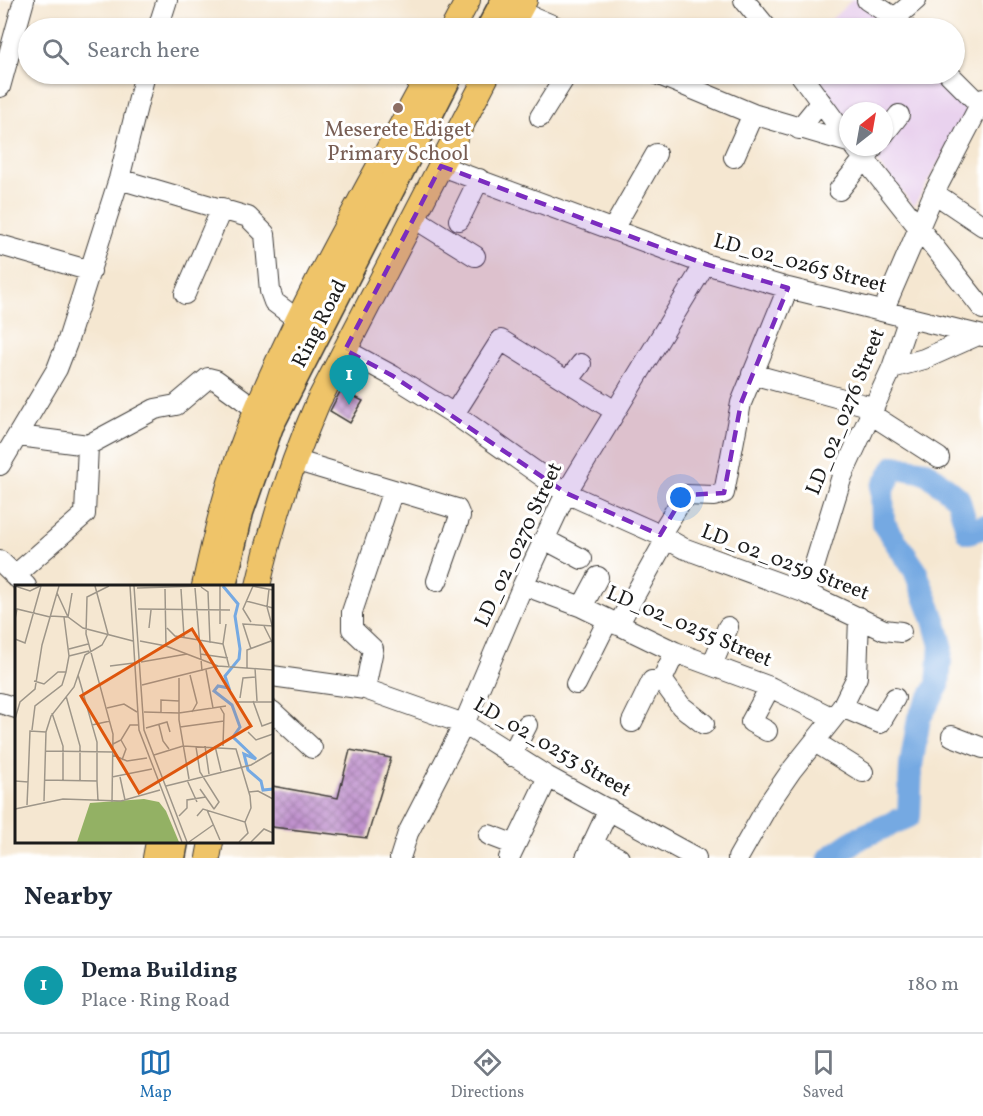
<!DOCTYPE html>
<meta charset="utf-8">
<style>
body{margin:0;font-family:Vollkorn,serif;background:#f6f6f7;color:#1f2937}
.compass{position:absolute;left:839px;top:102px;width:54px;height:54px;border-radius:50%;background:#fff;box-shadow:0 2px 4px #0004;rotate:31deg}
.you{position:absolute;left:681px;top:498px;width:21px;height:21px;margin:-15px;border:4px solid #fff;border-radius:50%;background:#1a73e8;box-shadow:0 0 0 9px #1a73e833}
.badge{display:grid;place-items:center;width:39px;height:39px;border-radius:50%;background:#1f6fb2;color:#fff;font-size:20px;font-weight:700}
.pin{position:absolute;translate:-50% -50px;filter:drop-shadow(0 2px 3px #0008)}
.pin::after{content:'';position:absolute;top:32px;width:21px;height:18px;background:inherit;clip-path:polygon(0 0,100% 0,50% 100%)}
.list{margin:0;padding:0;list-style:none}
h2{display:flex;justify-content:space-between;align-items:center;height:78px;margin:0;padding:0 24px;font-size:26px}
h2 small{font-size:20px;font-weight:400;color:#747a83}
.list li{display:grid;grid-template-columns:39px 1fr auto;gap:18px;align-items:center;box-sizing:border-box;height:96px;padding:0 24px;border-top:2px solid #e0e1e3}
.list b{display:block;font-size:22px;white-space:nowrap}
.list p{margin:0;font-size:20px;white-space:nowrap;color:#747a83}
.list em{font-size:20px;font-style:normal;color:#747a83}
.icon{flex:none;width:33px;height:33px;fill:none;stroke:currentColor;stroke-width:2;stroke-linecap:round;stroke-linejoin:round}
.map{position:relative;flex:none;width:983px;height:858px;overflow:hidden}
.search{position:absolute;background:#fff;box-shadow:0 2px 4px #0004;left:18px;right:18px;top:18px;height:66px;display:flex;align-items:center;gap:15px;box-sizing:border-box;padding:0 21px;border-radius:33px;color:#747a83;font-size:22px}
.sheet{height:174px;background:#fff}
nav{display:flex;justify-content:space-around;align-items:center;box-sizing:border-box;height:84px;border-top:2px solid #e0e1e3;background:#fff;font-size:16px;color:#747a83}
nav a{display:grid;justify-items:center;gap:3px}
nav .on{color:#1f6fb2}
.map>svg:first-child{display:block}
</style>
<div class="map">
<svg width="983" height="858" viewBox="0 0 983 858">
<defs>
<pattern id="building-cross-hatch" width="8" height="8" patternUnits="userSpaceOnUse" patternTransform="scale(1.5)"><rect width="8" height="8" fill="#c092cd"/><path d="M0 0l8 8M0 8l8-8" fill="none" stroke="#9b76a6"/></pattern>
</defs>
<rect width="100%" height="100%" fill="#fff"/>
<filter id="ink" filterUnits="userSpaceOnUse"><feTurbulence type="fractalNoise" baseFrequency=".0167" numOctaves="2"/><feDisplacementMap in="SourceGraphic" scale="12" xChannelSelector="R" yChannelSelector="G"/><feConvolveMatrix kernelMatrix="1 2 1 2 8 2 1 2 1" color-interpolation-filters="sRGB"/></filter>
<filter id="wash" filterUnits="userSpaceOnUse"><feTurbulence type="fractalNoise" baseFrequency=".008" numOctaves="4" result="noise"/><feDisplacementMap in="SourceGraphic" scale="24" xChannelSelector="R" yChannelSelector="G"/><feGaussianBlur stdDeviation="1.35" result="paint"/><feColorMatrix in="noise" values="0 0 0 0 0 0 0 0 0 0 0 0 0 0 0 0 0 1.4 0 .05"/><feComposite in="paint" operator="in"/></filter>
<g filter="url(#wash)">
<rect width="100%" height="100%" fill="#f5e7d1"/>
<path fill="#e9d2ee" d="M852 0H863L900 28H822Z
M811 74H942L966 103V115L914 206 864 147H884V111H848V126Z"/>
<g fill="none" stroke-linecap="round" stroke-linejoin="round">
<path stroke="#75a9e2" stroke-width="24" d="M830 858 859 838 909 816 911 766 919 718 938 685 941 645 934 620 915 570 883 523 882 489 895 467 926 472 958 498 968 532 983 527"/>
</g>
<g id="blocks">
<path fill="url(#building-cross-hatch)" d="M341 390 363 401 350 423 330 411Z
M350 750 391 758 367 838 272 827V786L338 798Z"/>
</g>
</g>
<g filter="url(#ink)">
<use href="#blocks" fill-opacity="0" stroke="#3d3a37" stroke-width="1.5"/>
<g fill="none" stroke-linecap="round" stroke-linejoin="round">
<defs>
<path id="minor" d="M744 0 767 28
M867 0 895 18 906 28
M519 11 559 28
M895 18 916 0
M158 28 167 0
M657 74 753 114 848 142
M800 74 848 139
M949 74 983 108
M0 87 24 0
M540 117 567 74
M799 129 821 102
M884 134 899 115
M855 147 983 309
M734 157 753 114
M441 166 705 264 788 288 983 336
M119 179 248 217 265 234 270 291 274 302 298 320
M839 190 872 149
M934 193 983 226
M414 218 475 256
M459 220 479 179
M613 229 656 154
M0 245 91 271
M185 294 222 208
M883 311 934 193 983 99
M345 350 393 376 454 414 566 493 660 535 683 548 806 593 884 630 901 632
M892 368 924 359 978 335
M752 374 872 407
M568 381 581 364
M869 413 939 458
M454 414 501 340 615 411
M19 436 88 445 155 409 176 405 208 378 216 380 256 409
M294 460 457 509 460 516 437 581
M0 465 57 369 67 343 119 179 145 74
M660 535 685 495 714 496 724 493 741 403 788 288
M544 539 582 559
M0 561 26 586
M14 576 85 514 88 445
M523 585 582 607 675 652 770 687 833 718
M806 593 842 476 892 368 909 318
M582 607 598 577
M618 625 666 539
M675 652 662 680 681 706 704 724
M712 665 728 627
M272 676 365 689 464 724 548 777 696 858
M576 684 608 620
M365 689 373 649 352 629V612L393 490
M0 703 16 708
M842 707 880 723 895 698
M272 711 312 748
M632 722 652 681 662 680
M767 731 751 722 770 687
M952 736 983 748
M815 742 863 772
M511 756 527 725
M489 835 515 845
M592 844 619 858
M400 858 408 833 464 724 523 585 566 493 705 264
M509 858 548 777
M586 858 609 809
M738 858 771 800 791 771 842 707 857 677 859 617"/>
<path id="major" d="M453 28 468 0
M510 28 525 0
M204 586C217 526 232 465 257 408 306 293 370 184 429 74
M258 586C272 523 292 462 318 402L488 74
M155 858 158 842
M208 858 211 842"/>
<path id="highway" d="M491 28 506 0
M222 586 239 512 269 426 449 74
M171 858 174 842"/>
</defs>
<use href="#minor" stroke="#3d3a37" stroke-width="22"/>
<use href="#major" stroke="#3d3a37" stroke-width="26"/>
<use href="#highway" stroke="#3d3a37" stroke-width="31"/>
<use href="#minor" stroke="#fff" stroke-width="20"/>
<use href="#major" stroke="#efc469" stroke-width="24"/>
<use href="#highway" stroke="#efc469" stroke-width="28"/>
</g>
</g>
<path fill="#7b2cbf" fill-opacity="0.2" stroke="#7b2cbf" stroke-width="4.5" stroke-dasharray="12 8" stroke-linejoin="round" d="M441 166 705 264 788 288 741 403 724 493 684 495 660 535 566 493 393 376 345 350Z"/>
<circle fill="#8d6e63" stroke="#fff" stroke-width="2" cx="398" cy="108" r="6"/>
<g text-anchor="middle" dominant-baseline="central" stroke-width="6" stroke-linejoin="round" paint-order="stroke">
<g font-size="21" fill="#785e54" stroke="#fff">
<text x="398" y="130">Meserete Ediget<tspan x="398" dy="24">Primary School</tspan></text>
</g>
<g font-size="21" fill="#1c1c1c" stroke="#fff">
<text transform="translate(800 264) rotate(15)">LD_02_0265 Street</text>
<text transform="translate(320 324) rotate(-63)">Ring Road</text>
<text transform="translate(846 412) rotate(-68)">LD_02_0276 Street</text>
<text transform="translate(519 545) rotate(-65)">LD_02_0270 Street</text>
<text transform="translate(785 563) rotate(21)">LD_02_0259 Street</text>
<text transform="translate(689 627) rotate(23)">LD_02_0255 Street</text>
<text transform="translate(552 748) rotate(30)">LD_02_0253 Street</text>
</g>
</g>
<g transform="translate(15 585)">
<rect width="258" height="258" fill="#f5e7d1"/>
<path d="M129 214 144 217 151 226 164 257H62L75 218Z" fill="#93b164"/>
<path fill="none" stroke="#75a9e2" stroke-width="3" d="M208 1 223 19 220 31 225 64 224 74 210 91 214 103 203 101 199 106 217 120 225 142 218 152 241 174 229 169 233 185 246 196 248 205 258 204"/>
<path fill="none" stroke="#9e9689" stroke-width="1.5" d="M0 1 15 6 25 1M94 1 72 12 71 49 98 149 97 217M115 1 124 145 167 257M119 1 129 145 172 257M205 1V39M237 1 258 5M186 2 193 7 195 58M122 3 187 1M180 3 187 86M150 4 151 61M166 4 169 52M254 4 252 22 258 44M42 8 53 32M231 16 258 23M123 24 215 25M35 31 53 32 68 43 118 56M53 32 57 8M0 34 2 24 35 32M236 37 228 24 238 1M211 39 208 59 214 81M249 41 258 59M134 43 136 25M152 43 160 51 208 59M0 54 10 58 26 1M125 56 151 61 203 81 258 85M54 64 73 59M236 64 228 39 258 41M185 69 213 73M54 71 74 66M126 77 172 69M95 81 119 78M232 83V65L256 56M240 83 242 116M191 85 198 123M63 90 82 157V196M175 90 182 118 177 127M164 93V135L174 194M19 96 29 99 43 87H51L54 71 49 32M127 100 203 81M51 111 65 161V196M225 113 228 93 241 92M238 116 247 141 258 137M222 117H258M205 122 209 129 208 161M92 123 109 119 122 127M129 127 164 128 211 121M146 127V115L164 116M37 128 48 161V196M0 134 5 117 20 104 27 60 44 1M77 140 95 136M144 140 148 156 154 164M165 142 209 136M131 143 152 137 155 147M17 145 20 121 47 100 51 87M233 147 241 155 258 149M106 155 111 164 107 175M98 159 106 155 115 140H123M190 161 194 189M200 161 206 186M181 162 185 187 204 217 199 224M30 166 98 167M98 170 112 176 132 173M139 170 168 161 221 164 235 211 236 223 230 237M97 192 137 184M105 192 110 215M29 195 82 196 83 216M172 195 182 217M0 196 13 197 15 146 31 147M151 201 236 180 258 167M185 204 199 224M234 207 243 206 258 214M29 216 31 147 36 131 59 102 70 70 87 60 93 49 80 1M12 220 13 197M0 224 48 214 106 216 145 205M192 225 205 255M164 231 172 223V215L191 212M182 231 188 224 230 237 233 248 224 257M174 257 198 240M236 257 249 244 258 248"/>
<path fill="#de560d" fill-opacity="0.15" stroke="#de560d" stroke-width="3" d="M177 44 236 141 124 208 66 111Z"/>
<rect width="258" height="258" fill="none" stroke="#1c1c1c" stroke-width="3"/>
</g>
</svg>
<svg class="compass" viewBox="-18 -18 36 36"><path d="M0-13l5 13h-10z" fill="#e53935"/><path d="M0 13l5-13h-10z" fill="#747a83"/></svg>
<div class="you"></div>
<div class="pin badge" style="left:349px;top:405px;background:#0f9aa8">1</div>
<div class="search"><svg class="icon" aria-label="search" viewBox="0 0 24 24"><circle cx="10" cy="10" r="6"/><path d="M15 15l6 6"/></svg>Search here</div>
</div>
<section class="sheet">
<h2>Nearby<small></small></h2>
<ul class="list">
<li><span class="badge" style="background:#0f9aa8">1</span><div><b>Dema Building</b><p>Place · Ring Road</p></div><em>180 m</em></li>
</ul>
</section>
<nav>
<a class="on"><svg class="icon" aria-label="map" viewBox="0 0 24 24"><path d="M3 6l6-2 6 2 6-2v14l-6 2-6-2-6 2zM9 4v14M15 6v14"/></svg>Map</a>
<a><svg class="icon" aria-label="directions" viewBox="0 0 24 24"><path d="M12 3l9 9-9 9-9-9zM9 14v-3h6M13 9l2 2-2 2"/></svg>Directions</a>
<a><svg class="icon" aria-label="saved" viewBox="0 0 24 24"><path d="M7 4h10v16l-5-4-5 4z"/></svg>Saved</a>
</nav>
